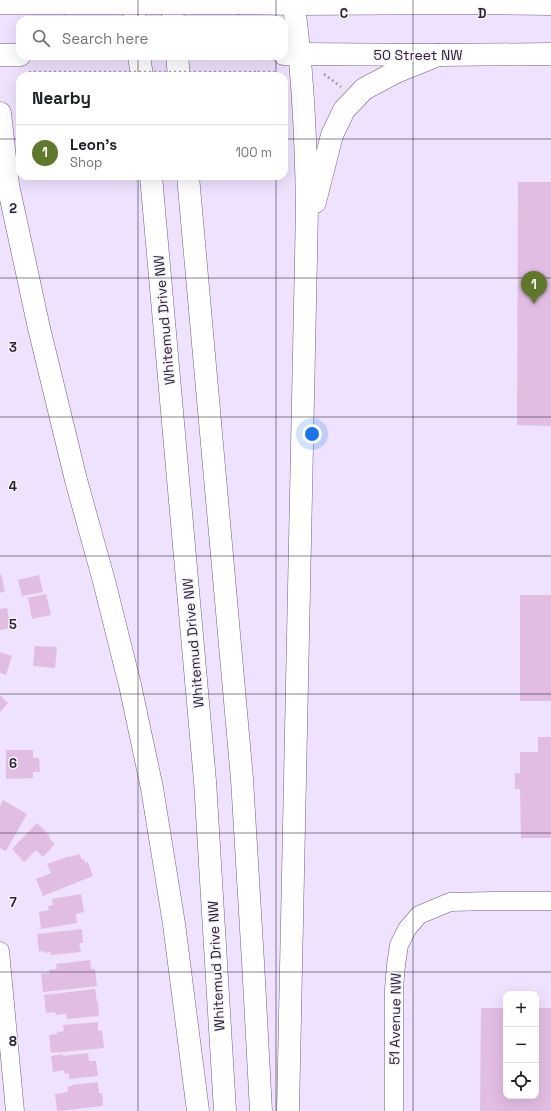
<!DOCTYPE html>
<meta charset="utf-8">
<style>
body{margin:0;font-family:"Space Grotesk",sans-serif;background:#f2f2f2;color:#202124}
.controls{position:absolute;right:12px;bottom:12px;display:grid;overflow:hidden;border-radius:8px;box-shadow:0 4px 16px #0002}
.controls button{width:36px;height:36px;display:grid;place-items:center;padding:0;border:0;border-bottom:1px solid #e0e0e0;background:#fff;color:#202124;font:20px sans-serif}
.you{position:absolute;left:312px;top:434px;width:14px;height:14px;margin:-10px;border:3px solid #fff;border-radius:50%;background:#1a73e8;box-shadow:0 0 0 6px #1a73e833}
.badge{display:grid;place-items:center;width:26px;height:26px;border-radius:50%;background:#5f782b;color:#fff;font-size:13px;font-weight:700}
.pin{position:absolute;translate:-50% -33px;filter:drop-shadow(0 1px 2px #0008)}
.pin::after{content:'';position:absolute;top:21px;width:14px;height:12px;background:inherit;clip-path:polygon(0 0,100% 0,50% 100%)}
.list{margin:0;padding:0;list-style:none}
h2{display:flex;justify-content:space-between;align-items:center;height:52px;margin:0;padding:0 16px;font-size:17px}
h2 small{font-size:13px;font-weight:400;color:#757577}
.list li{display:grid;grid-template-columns:26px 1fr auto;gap:12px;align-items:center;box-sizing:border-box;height:56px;padding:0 16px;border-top:1px solid #e0e0e0}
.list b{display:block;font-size:15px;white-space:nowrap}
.list p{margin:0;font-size:13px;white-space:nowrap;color:#757577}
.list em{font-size:13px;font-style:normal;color:#757577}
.icon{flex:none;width:22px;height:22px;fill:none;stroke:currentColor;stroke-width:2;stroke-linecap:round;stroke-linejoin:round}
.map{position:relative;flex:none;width:551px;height:1111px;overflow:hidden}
.search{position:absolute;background:#fff;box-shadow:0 4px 16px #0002;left:16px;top:16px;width:272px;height:44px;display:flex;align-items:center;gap:10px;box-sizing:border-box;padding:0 14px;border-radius:12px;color:#757577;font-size:15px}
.panel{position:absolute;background:#fff;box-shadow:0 4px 16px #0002;left:16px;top:72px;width:272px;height:108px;border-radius:12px}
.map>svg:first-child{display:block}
</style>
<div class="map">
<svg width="551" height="1111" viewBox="0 0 551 1111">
<rect width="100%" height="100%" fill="#eee2fe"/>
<path fill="#e2bde3" d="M518 182H551V426L517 425Z
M1 574 5 591 0 593V575Z
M39 575 43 592 22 596 18 580Z
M46 594 51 615 32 619 28 598Z
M520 595H551V701H520Z
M7 608 11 628 0 630V609Z
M35 646 57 647 55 668 33 666Z
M0 652 12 656 6 675 0 673Z
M0 695 8 703 0 712Z
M538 737H551V838H521L520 789H515V773H520V752H538Z
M6 750H33V758H39L40 772H33V778L6 779Z
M3 800 27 814 6 851 0 848V806Z
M37 823 50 836 49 838 55 844 43 857 36 850 24 862 12 849Z
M79 854 82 860 84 859 85 863 88 862 93 876 43 896 36 879 51 873 47 864 70 856V857Z
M81 894 84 912 76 914 77 923 41 929 39 912 49 910 48 906 53 905 52 899Z
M82 929 83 943H79L81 952 51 955 50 952 44 953V951L39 952 37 934Z
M90 960 91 969H95L97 986 43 992 41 974 50 973 49 970 57 969 56 964Z
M95 989 97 1002H98L99 1013 98 1014V1016L67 1019 66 1014 56 1015 55 1012 46 1013 44 995Z
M481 1008H506V1096H536V1008H551V1111H480Z
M98 1022V1031L102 1030 104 1048 51 1053 49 1035 57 1034V1032L64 1031 63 1025Z
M88 1053 89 1061H96L98 1076 69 1079V1073L65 1074 64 1070 53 1072 51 1056 63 1054V1056Z
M98 1082 99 1093H102L103 1106 57 1111 55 1094 68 1092 67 1087 72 1086V1085Z"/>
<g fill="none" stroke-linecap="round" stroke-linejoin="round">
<defs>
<path id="street" d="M0 951 15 1111
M394 1111V989L396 965 399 945 407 929 419 915 450 902 492 901H551"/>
<path id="secondary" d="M294 4 479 3 551 4
M300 54 438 55 551 54"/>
<path id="primary" d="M0 3H63
M240 3 294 4
M284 54H300
M0 55H20"/>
<path id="highway" d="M133 0 135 20
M172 0 173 20
M460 0 479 3
M139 56 142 76
M177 56 179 76
M0 113 8 185 39 328 76 480 104 581 130 685 152 788 174 924 198 1111
M151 176 205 781 225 1111
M188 176 242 779 253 962 261 1111
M315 202 332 135 344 110 364 89 396 72 438 55
M288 1111 307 209C306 139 303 69 293 0"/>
</defs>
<use href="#street" stroke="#715f87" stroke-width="19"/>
<use href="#secondary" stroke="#715f87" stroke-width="23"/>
<use href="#primary" stroke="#715f87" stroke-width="23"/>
<use href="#highway" stroke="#715f87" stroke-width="23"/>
<path stroke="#a69cb4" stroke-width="2.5" stroke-dasharray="2 3" stroke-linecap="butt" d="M29 72H49
M258 72H275
M324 74 341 87"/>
<use href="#street" stroke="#fff" stroke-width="18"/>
<use href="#secondary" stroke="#fff" stroke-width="22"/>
<use href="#primary" stroke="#fff" stroke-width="22"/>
<use href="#highway" stroke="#fff" stroke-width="22"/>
<defs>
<path id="primary-bridge" d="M63 3H240"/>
</defs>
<use href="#primary-bridge" stroke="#715f87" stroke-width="23" stroke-linecap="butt"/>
<path stroke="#a69cb4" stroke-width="2.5" stroke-dasharray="2 3" stroke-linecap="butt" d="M49 72H258"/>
<use href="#primary-bridge" stroke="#fff" stroke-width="22"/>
</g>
<path fill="none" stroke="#2a2233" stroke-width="1" stroke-opacity="0.55" d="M138 0V20M276 0V20M413 0V1111M138 56V76M276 56V76M0 139H20M284 139H551M138 176V1111M276 176V1111M0 278H551M0 417H551M0 556H551M0 694H551M0 833H551M0 972H551"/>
<g text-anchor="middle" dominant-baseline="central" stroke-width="3" stroke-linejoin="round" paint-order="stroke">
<g font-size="14" fill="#2a2233" stroke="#f7f3fc">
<text x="418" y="55">50 Street NW</text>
<text transform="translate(164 320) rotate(-95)">Whitemud Drive NW</text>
<text transform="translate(193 643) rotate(-95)">Whitemud Drive NW</text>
<text transform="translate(216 966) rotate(-93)">Whitemud Drive NW</text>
<text transform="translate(395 1019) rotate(-89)">51 Avenue NW</text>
</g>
</g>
<g font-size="13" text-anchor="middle" font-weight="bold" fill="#2a2233" stroke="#f7f3fc" stroke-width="3" stroke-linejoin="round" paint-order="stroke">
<text x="344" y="18">C</text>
<text x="482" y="18">D</text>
<text x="13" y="213">2</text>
<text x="13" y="352">3</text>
<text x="13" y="491">4</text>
<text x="13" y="629">5</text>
<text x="13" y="768">6</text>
<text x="13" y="907">7</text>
<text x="13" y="1046">8</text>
</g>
</svg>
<div class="controls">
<button>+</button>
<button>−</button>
<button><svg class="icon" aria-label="locate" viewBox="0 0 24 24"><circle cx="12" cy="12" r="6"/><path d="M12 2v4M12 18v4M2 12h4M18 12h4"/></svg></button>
</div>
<div class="you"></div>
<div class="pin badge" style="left:534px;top:304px">1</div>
<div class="search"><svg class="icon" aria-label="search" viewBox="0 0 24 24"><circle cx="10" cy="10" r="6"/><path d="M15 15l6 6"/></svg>Search here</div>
<section class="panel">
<h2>Nearby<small></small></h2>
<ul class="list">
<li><span class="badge">1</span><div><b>Leon's</b><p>Shop</p></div><em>100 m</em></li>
</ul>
</section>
</div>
